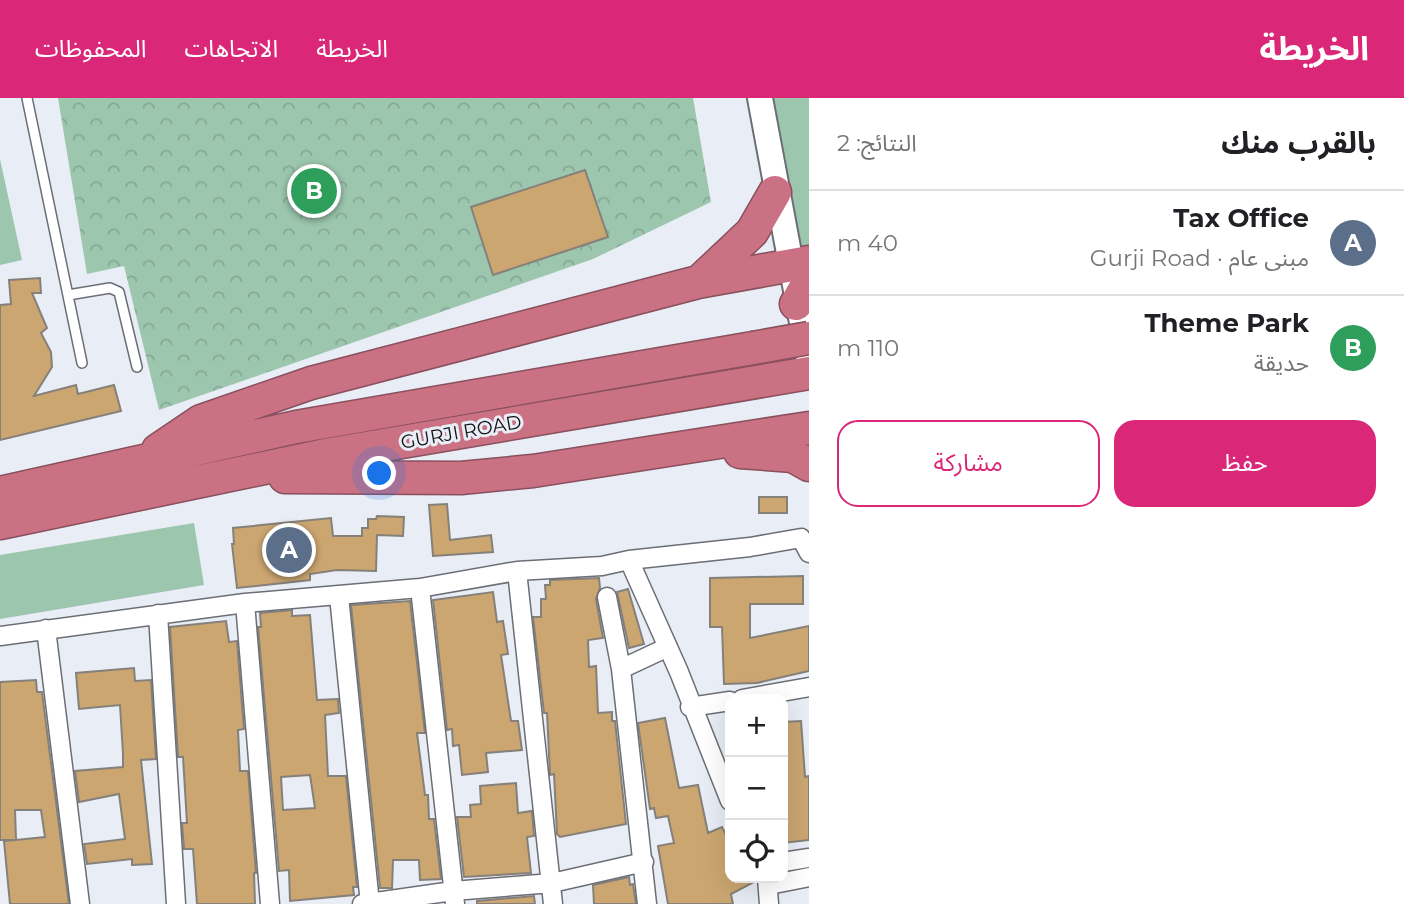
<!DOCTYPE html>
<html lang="ar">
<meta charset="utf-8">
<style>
body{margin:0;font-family:Montserrat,"Noto Sans Arabic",sans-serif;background:#f2f2f2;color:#202124;direction:rtl}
.controls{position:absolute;right:21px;bottom:21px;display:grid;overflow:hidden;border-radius:14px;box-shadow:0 7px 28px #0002}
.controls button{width:63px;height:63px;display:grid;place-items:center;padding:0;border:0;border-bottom:2px solid #e0e0e0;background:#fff;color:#202124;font:35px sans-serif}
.you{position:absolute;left:380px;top:376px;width:24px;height:24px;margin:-18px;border:5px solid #fff;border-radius:50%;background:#1a73e8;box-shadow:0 0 0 10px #1a73e833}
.badge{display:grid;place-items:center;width:46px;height:46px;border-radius:50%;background:#db2777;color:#fff;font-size:23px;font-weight:700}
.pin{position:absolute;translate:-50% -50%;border:4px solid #fff;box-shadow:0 2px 7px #0006}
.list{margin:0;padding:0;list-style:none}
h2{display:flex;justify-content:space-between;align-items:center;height:91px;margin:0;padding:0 28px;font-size:30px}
h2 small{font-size:23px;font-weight:400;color:#757577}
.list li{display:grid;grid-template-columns:46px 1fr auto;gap:21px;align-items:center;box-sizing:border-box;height:105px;padding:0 28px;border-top:2px solid #e0e0e0}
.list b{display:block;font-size:26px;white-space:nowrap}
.list p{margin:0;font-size:23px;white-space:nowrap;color:#757577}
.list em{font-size:23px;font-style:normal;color:#757577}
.actions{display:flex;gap:14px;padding:21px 28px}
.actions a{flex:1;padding:16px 0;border:2px solid #db2777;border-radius:21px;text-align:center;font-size:24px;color:#db2777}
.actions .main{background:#db2777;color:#fff}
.icon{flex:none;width:38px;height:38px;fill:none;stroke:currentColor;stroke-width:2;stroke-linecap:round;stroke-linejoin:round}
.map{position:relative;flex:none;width:809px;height:806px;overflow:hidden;direction:ltr}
header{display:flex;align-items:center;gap:42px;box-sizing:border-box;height:98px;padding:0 35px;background:#db2777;color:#fff}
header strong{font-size:33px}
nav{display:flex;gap:38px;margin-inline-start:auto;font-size:24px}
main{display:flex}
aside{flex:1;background:#fff}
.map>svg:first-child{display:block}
</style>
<header>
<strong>الخريطة</strong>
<nav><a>الخريطة</a><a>الاتجاهات</a><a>المحفوظات</a></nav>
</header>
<main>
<aside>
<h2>بالقرب منك<small>النتائج: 2</small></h2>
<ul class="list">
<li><span class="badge" style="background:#5c6f8a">A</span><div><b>Tax Office</b><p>مبنى عام · Gurji Road</p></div><em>40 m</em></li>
<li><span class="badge" style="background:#2e9e5b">B</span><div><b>Theme Park</b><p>حديقة</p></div><em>110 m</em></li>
</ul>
<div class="actions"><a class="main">حفظ</a><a>مشاركة</a></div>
</aside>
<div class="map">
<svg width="809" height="806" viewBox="0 0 809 806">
<defs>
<pattern id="forest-crowns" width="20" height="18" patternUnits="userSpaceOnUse" patternTransform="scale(1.75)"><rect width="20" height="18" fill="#9cc6ae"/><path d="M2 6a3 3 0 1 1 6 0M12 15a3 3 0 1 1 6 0" fill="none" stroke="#85a995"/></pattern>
</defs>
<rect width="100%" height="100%" fill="#e9edf5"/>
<path fill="#9cc6ae" d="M768 0H809V151L799 153Z
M0 61 22 162 0 167Z
M194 425 204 487 0 521V457Z"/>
<path fill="url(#forest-crowns)" d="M58 0H693L711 104 593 161 159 312 124 168 87 176Z"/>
<path fill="#cba671" stroke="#858079" stroke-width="2" fill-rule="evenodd" d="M585 72 608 139 493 177 471 109Z
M40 180 41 195H32L47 230 41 235 51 254 52 269 34 298 76 287 78 296 114 287 121 313 0 342V207L11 206 9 182Z
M759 399H787V415H759Z
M447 406 450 442 491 437 493 454 433 458 429 407Z
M377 418 404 419 403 438 377 437 376 473 337 472 310 476V482L237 490 232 446H234L233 430 331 420 333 438H362V430H368V421H376Z
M803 478V506H750V540L809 528V573L757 585 724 586 722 529H710V480Z
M599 480 600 490 596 501 603 540 588 542 589 569 596 568 598 615 612 614V623H615L626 726 560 739 557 736 554 676 550 677 547 615H544L533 519H541V501H546L545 487H550V482Z
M628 491 644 546 629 550 617 494Z
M493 494 497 524 503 523 508 556 501 557 511 623H518L522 652 486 655 488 674 462 677 459 647 453 648 452 631 447 632 433 502Z
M410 503 425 635H417L425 697H428L429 721H434L441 781 420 782 419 762H393L392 790H380L351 507Z
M292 512V518L310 517 317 602 338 601 339 615 325 617 328 678H346L357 789H353L354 797 290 803 289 772 279 773 258 529H261L260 515ZM310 677 315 710 283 712 281 679Z
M226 523 229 544 237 543 244 631 238 632 240 673H248L256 775H254L255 806H197L193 751H184L182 725H187L183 659H178L170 529Z
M134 570 135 583 151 582 156 661 141 662 152 766 132 767V761L87 766 84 746 125 741 119 696 79 704 75 673 123 669V656L120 607 79 611 76 575Z
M36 582 37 594H42L69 806H10L4 743 16 742H0V584ZM15 712H41L45 739 16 742Z
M665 620 679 690 698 687 708 735 722 729 730 745V780H756V783L731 796 733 806H668L658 748 674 745 668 718 656 720 654 710 650 711 638 625Z
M801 623 805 679 809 678V742L783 745V624Z
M516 685 518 715 532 713 534 738 527 739 531 775 464 779 457 719H471L470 707 481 706 480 688Z
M629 779 630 787 633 786 636 806H594L593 787Z
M534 798 535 806H477V803Z"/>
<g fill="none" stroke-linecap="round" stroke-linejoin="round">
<defs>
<path id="lane" d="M27 0 82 265
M68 197 110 190 119 194 137 269"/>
<path id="street" d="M629 462 750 449 801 440 809 455
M517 473 602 468 629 462 679 574 730 703
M420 490 455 806
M339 498 370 806
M607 499 621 571 647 806
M245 505 270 806
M158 516 176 806
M46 531 80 806
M0 538 245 505 420 490 517 473 553 806
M621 571 668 549
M742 601 809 589
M690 609 730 603
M783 764 809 760
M767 780 769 806
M769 787 809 779
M362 806 453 793 552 785 644 764"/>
<path id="secondary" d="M760 0 809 262"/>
<path id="highway" d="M700 183 752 134 775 94
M796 206 809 183
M158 352 201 323 311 285 698 184 809 164
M740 354 793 358 809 367
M285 379 461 380 533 373 809 330
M0 395 296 329 753 250
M0 425 331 356 809 275"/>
</defs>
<use href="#lane" stroke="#6b6e75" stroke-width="12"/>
<use href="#street" stroke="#6b6e75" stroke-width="21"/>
<use href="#secondary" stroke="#6b6e75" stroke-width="28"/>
<use href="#highway" stroke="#89505d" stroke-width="35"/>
<use href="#lane" stroke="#fff" stroke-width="9"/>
<use href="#street" stroke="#fff" stroke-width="18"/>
<use href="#secondary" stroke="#fff" stroke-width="24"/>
<use href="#highway" stroke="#ca7184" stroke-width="32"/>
<defs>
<path id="highway-bridge" d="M753 250 809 240"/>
</defs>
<use href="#highway-bridge" stroke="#89505d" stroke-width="35" stroke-linecap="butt"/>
<use href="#highway-bridge" stroke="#ca7184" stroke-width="32"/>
</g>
<g text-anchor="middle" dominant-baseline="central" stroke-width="6" stroke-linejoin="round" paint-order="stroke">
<g font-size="19" fill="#111215" stroke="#e9edf5">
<text transform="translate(461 334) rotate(-10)">GURJI ROAD</text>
</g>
</g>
</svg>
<div class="controls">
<button>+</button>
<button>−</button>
<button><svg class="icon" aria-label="locate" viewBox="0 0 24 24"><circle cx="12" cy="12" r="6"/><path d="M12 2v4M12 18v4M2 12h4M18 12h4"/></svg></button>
</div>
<div class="you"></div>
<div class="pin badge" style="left:289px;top:452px;background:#5c6f8a">A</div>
<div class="pin badge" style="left:314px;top:93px;background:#2e9e5b">B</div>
</div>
</main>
